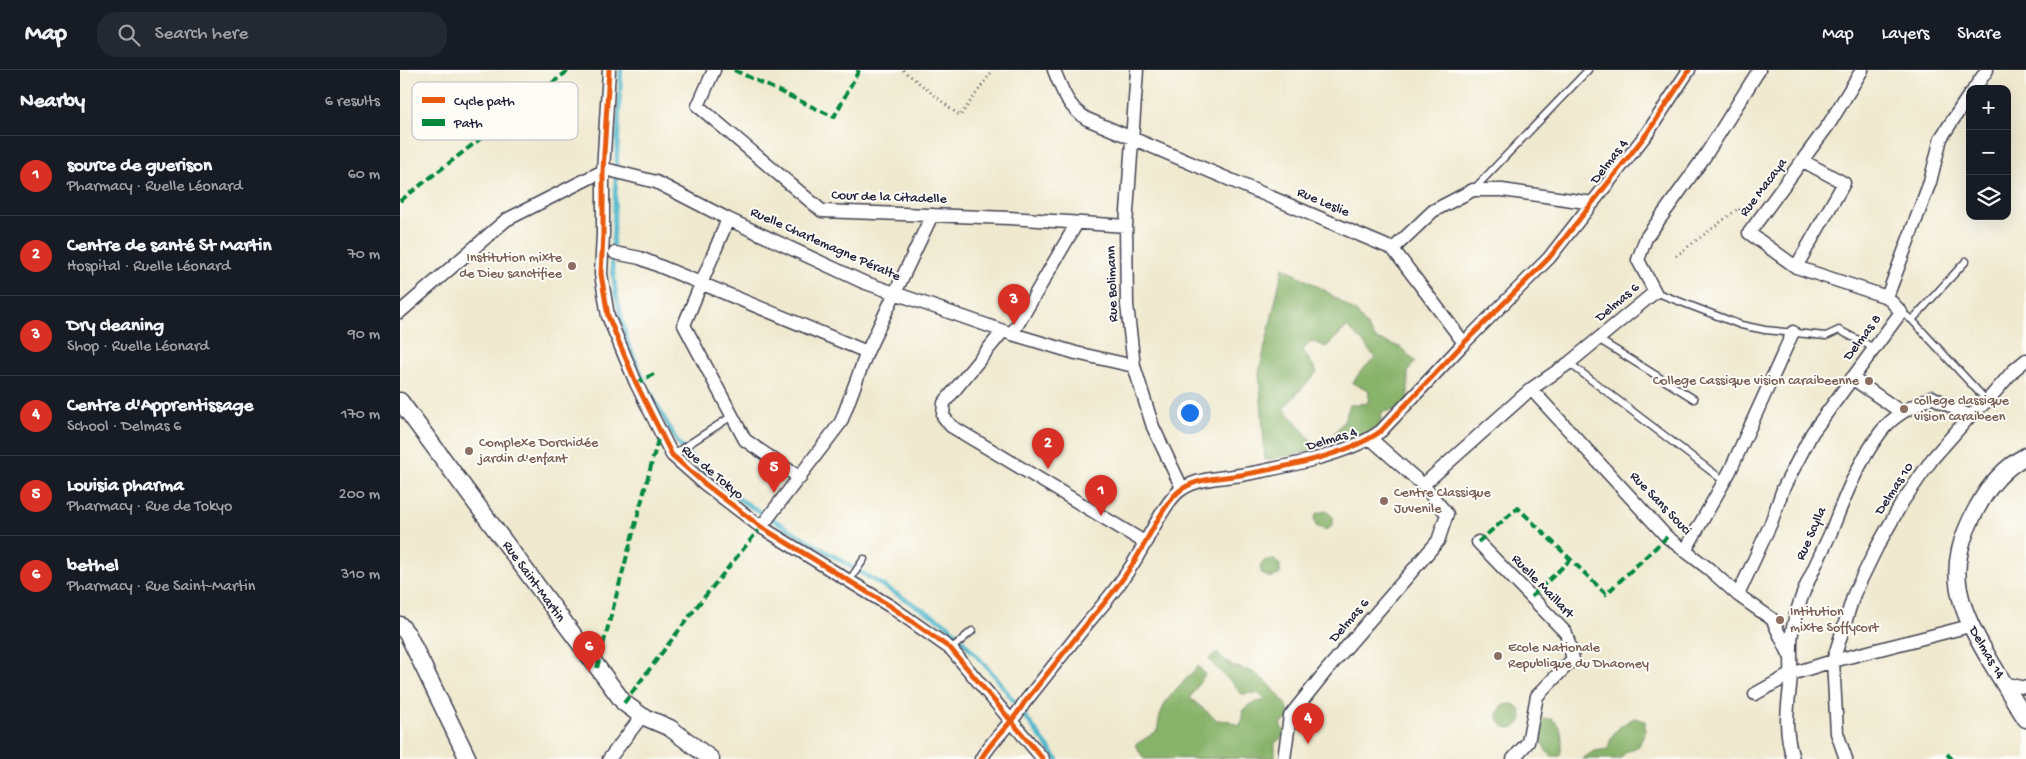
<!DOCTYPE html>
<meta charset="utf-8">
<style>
body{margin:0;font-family:"Gochi Hand",sans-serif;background:#242831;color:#f1f3f6}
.controls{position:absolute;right:15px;top:15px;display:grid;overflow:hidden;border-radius:10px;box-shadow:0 5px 20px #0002}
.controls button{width:45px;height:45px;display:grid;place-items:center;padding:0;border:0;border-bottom:1px solid #363941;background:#171b24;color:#f1f3f6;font:25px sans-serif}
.you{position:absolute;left:789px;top:342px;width:18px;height:18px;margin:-12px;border:4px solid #fff;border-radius:50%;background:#1a73e8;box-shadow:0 0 0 8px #1a73e833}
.badge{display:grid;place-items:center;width:32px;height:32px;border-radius:50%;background:#d93025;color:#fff;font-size:16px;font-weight:700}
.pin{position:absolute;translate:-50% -41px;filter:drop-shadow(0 1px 2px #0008)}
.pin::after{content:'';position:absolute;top:26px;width:18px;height:15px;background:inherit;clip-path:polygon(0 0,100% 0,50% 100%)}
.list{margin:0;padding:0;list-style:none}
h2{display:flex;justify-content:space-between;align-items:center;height:65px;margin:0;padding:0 20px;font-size:21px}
h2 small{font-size:16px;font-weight:400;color:#9ea1a6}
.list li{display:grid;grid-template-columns:32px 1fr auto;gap:15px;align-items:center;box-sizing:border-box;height:80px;padding:0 20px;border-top:1px solid #363941}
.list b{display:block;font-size:19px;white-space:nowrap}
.list p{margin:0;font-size:16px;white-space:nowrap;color:#9ea1a6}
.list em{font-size:16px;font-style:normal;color:#9ea1a6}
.icon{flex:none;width:28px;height:28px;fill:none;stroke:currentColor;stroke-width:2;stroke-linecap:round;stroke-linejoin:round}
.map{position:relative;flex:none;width:1626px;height:689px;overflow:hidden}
header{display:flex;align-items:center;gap:30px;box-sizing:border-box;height:70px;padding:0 25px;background:#171b24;border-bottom:1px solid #363941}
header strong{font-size:24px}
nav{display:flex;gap:28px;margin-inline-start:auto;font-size:18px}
.search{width:350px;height:45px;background:#242831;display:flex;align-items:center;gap:12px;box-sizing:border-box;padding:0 18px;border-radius:20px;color:#9ea1a6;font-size:19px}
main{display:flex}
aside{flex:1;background:#171b24}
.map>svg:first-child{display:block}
</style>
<header>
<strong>Map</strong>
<div class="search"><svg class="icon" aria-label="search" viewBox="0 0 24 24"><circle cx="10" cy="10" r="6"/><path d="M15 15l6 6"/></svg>Search here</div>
<nav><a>Map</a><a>Layers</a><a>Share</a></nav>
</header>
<main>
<aside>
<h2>Nearby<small>6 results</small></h2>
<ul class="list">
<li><span class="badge">1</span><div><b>source de guerison</b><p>Pharmacy · Ruelle Léonard</p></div><em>60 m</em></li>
<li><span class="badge">2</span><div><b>Centre de santé St Martin</b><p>Hospital · Ruelle Léonard</p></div><em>70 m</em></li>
<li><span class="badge">3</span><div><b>Dry cleaning</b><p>Shop · Ruelle Léonard</p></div><em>90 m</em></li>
<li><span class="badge">4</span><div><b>Centre d'Apprentissage</b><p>School · Delmas 6</p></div><em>170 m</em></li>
<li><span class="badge">5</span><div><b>Louisia pharma</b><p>Pharmacy · Rue de Tokyo</p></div><em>200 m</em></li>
<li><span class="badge">6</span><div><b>bethel</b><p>Pharmacy · Rue Saint-Martin</p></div><em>310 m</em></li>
</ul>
</aside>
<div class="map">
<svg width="1626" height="689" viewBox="0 0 1626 689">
<rect width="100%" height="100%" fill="#fdfcf7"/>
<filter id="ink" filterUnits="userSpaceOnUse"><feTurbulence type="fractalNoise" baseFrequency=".02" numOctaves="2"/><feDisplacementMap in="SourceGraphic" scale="10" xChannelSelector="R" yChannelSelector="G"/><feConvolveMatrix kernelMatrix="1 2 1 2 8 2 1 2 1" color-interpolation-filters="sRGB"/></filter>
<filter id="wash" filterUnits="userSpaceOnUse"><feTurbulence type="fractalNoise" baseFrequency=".0096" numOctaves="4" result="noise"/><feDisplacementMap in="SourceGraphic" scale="20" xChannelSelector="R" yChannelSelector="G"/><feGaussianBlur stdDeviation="1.12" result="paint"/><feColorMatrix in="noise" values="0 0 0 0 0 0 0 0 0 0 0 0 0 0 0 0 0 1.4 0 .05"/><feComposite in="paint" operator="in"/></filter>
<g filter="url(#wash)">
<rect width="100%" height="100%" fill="#efe9cf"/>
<path fill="#88b36a" stroke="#556a52" d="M883 197 926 221 957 243 976 269 1000 277 1015 291 1008 302V329L995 340 982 342 979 361 948 375 934 364 944 351 950 335 968 333 969 320 952 313 962 300 975 288 961 270 947 257 926 277 911 271 903 280 917 302 884 338 919 380 865 390 859 303Z
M926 441 933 447V456L925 460 916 456 914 449 917 443Z
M873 489 880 495V504L871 508 862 504 860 497 864 491Z
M816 583 833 596 853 602 869 614 886 634 890 647 880 655 886 664 875 673V688L744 689 735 675 757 661 760 645 766 631 798 596 805 604 790 628 817 650 830 651 839 656 843 649 842 641 850 634 865 630 858 623 841 624C832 610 818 602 809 589Z
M1098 646a12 12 0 1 1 24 0a12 12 0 1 1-24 0Z
M1234 648 1245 651V661L1239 676 1226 682 1220 689H1182L1194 681 1208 679C1211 662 1219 656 1234 648Z
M1144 649H1152C1164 658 1163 671 1160 686H1152L1146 681 1142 671 1140 656Z"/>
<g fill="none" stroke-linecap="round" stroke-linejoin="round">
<path stroke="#4eb6cc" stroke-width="4.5" d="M221 0 212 193 216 224 227 271 246 315 278 373 319 417 548 555 595 606 657 689"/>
</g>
</g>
<g filter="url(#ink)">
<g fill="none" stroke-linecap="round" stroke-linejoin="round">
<defs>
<path id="service" d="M1073 120 1188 0
M1255 222 1341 255 1365 260 1426 266 1439 260 1474 278
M1501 242 1512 250 1587 331
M1512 250 1566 191
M1198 269 1294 329
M1169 293 1324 411
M272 385 332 346
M449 511 464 489
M551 579 572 561"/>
<path id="minor" d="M209 0 203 101V164L201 204 208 246 236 313 272 385 305 414 361 457 490 536 551 579 643 689
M314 0 298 36 422 141 609 148 726 156
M654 0C662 20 668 38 687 49L993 179 1064 273
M737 0 726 156 727 235 734 296 753 357 782 418
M1462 0 1429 54 1349 163 1396 197 1487 227
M1574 19 1587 0
M328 149 284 255 345 370 400 408
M993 179 1033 141 1073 120H1102L1193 133
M215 183 240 188 467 282
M1396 197 1444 113 1403 91
M0 242 106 150 203 101 209 100 256 112 328 149 463 212 612 264 676 283 734 296
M603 261 544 333 543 346 551 356 746 473
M612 264 677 153
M1452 308 1501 342
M1131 319 1267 467 1309 499 1338 525 1372 549 1390 586
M971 369 1023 415
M361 457 441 352 467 282 532 145
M1078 472 1166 563 1173 589 1137 626 1128 672 1113 689
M1285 481 1330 401 1393 262
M1338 525 1371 453 1383 419 1412 363 1501 242 1487 227 1530 112 1541 68 1570 24
M1603 613 1626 618
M1355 624 1391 604 1433 591 1570 556
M209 689 242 646
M581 689C593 668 612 654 624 633 645 607 665 581 686 555 701 537 717 519 730 498 744 479 764 430 782 419 798 408 822 408 841 405 880 398 949 385 981 361L1064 273 1149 188 1248 62 1289 0
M884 689 890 646 926 601 1038 471 1047 444 1023 415 1131 319 1169 293 1255 222 1238 190 1246 168 1305 86 1359 0
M1393 689C1383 655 1388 640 1391 606 1392 590 1389 573 1393 557 1400 523 1417 493 1431 462 1444 428 1458 393 1480 363 1493 345 1513 336 1532 327L1570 346
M1446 689 1437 663 1433 591 1454 524 1477 477 1503 431 1533 388 1570 346 1587 331 1614 300 1626 290"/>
<path id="tertiary" d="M0 331 224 633 242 646 270 658 311 689
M1626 386C1605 397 1588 417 1577 438 1542 501 1558 536 1592 594 1603 612 1614 631 1626 649
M0 555 8 565 68 689"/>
</defs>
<use href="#service" stroke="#414051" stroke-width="9"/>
<use href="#minor" stroke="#414051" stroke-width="15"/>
<use href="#tertiary" stroke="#414051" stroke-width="19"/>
<path stroke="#414051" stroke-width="2.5" stroke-dasharray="1 4" stroke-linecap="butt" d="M503 0 560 46 593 0
M1276 186 1339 138 1343 148"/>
<use href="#service" stroke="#fff" stroke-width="6"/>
<use href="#minor" stroke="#fff" stroke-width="12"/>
<use href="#tertiary" stroke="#fff" stroke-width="16"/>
<path stroke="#00873e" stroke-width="4" stroke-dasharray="8 4" stroke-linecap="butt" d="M334 0 434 47 459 0
M0 131 169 0
M236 313 254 304
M1078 472 1118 438 1206 524 1267 467
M1131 527 1171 489
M197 598 260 362
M224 633 298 535 361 457
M1547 684 1552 689"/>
<defs>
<path id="cycleway" d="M209 0 203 101V164L201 204 208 246 236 313 272 385 305 414 361 457 490 536 551 579 643 689
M581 689C593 668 612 654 624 633 645 607 665 581 686 555 701 537 717 519 730 498 744 479 764 430 782 419 798 408 822 408 841 405 880 398 949 385 981 361L1064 273 1149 188 1248 62 1289 0"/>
</defs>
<use href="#cycleway" stroke="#fdfcf7" stroke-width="8"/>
<use href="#cycleway" stroke="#e8590c" stroke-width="5"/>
</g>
</g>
<g fill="#8d6e63" stroke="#fdfcf7" stroke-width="2">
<circle cx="172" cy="196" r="5"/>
<circle cx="1469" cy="311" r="5"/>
<circle cx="1504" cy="339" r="5"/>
<circle cx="69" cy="381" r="5"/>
<circle cx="984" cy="431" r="5"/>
<circle cx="1380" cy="550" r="5"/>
<circle cx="1098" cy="586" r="5"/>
</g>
<g text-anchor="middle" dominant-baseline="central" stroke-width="4" stroke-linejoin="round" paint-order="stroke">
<g font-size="14" fill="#22223b" stroke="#fdfcf7">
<text transform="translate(1210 92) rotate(-52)">Delmas 4</text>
<text transform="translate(1364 118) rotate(-53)">Rue Macaya</text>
<text transform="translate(489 128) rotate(2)">Cour de la Citadelle</text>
<text transform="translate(923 133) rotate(23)">Rue Leslie</text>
<text transform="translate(425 175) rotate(24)">Ruelle Charlemagne Péralte</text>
<text transform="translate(713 214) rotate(-92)">Rue Bolimann</text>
<text transform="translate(1218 233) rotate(-40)">Delmas 6</text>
<text transform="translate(1463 268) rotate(-53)">Delmas 8</text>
<text transform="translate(932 370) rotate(-17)">Delmas 4</text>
<text transform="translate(312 403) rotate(40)">Rue de Tokyo</text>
<text transform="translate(1495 419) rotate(-57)">Delmas 10</text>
<text transform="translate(1260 434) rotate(46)">Rue Sans Souci</text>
<text transform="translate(1412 464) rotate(-66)">Rue Scylla</text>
<text transform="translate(133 512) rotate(54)">Rue Saint-Martin</text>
<text transform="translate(1142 517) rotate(46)">Ruelle Maillart</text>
<text transform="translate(950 551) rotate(-49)">Delmas 6</text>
<text transform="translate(1586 583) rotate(60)">Delmas 14</text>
</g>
<g font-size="14" fill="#785e54" stroke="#fdfcf7" text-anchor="start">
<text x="162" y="188" text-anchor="end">Institution mixte<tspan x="162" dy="16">de Dieu sanctifiee</tspan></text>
<text x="1459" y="311" text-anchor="end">College Cassique vision caraibeenne</text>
<text x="1514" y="331">college classique<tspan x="1514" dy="16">vision caraibeen</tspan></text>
<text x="79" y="373">Complexe Dorchidée<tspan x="79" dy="16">jardin d'enfant</tspan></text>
<text x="994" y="423">Centre Classique<tspan x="994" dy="16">Juvenile</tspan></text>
<text x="1390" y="542">Intitution<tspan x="1390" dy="16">mixte Soffycort</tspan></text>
<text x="1108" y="578">Ecole Nationale<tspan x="1108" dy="16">Republique du Dhaomey</tspan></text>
</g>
</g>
<rect x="12" y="12" width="166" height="58" rx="8" fill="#fdfcf7" stroke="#bbbbbf" stroke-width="1"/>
<rect x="22" y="27" width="23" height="6" fill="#e8590c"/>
<rect x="22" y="49" width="23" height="7" fill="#00873e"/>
<g font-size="14" fill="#22223b">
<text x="54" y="35">Cycle path</text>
<text x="54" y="57">Path</text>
</g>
</svg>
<div class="controls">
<button>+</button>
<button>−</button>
<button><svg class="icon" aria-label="layers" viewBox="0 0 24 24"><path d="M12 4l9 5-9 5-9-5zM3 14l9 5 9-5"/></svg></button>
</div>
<div class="you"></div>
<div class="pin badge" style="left:701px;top:446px">1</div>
<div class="pin badge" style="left:648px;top:399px">2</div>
<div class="pin badge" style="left:614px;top:255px">3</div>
<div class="pin badge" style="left:908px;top:674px">4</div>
<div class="pin badge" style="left:374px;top:423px">5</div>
<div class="pin badge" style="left:189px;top:602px">6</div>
</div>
</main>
